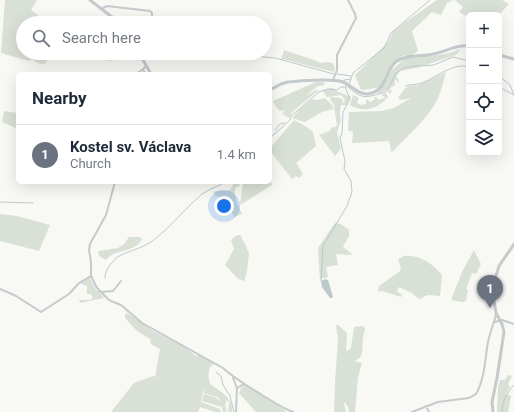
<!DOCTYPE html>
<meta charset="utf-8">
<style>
body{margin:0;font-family:Roboto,sans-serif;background:#f6f6f7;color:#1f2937}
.controls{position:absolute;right:12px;top:12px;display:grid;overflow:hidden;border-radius:6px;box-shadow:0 4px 16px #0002}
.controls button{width:36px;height:36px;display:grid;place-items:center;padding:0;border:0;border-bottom:1px solid #e0e1e3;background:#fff;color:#1f2937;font:20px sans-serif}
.you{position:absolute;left:224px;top:206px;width:14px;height:14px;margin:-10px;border:3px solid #fff;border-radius:50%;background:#1a73e8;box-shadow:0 0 0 6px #1a73e833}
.badge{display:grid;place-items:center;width:26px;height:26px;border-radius:50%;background:#b45309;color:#fff;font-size:13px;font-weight:700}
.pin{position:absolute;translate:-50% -33px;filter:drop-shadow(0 1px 2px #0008)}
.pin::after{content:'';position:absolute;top:21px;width:14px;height:12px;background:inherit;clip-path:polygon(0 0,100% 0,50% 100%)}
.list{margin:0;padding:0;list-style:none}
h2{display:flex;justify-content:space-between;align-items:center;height:52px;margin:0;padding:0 16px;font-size:17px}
h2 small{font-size:13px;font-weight:400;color:#747a83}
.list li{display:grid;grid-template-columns:26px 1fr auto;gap:12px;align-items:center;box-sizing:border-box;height:60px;padding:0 16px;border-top:1px solid #e0e1e3}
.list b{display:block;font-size:15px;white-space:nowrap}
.list p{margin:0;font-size:13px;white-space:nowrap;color:#747a83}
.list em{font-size:13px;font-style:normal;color:#747a83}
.icon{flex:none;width:22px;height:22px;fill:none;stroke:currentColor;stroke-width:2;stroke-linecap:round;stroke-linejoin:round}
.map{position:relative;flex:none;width:514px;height:412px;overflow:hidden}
.search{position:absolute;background:#fff;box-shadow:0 4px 16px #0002;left:16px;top:16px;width:256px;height:44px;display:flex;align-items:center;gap:10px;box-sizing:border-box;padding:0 14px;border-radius:22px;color:#747a83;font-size:15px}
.panel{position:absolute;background:#fff;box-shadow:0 4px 16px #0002;left:16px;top:72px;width:256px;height:112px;border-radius:6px}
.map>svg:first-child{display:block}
</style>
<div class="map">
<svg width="514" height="412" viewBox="0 0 514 412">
<rect width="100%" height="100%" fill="#f8f8f5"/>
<path fill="#d9e0d5" d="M5 0H37L31 10 46 21 50 18 56 23H23V53H48L46 63C40 66 36 61 31 59L29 61 1 53Z
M437 0H453L447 3 441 15 432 12 412 31 418 51 409 57 404 55 393 65 390 72 404 59 445 54 465 48 461 49 456 55 416 68 400 71 396 77 399 80 398 84 397 80H395V85L390 88V90L392 91 390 94 388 92 389 89 381 93H373L383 87 361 90 355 75 388 42 394 30Z
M455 0H502L509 4 499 15H469V18L459 12 463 7Z
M284 50 317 61 320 63 326 62 333 63 335 68 334 72 283 59H281Z
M75 53H113L112 61Z
M446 72C443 82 441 93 436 102 426 120 406 137 392 152L391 151 389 141 352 143 353 132 348 130 349 112 381 111 394 108 411 98 401 100 398 98C404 90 407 83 418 86L425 81 434 78Z
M316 82H323L325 84 324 85 316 87 306 96 316 90H319L292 112 289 118 282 114 285 110 280 111 276 107 273 101Z
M333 88 336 91 351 97 347 105H341L345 100 341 95 327 97 322 90Z
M386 93 388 97C379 108 363 114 350 105L353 95 359 98 357 103 361 105 366 104V100H368L370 102 375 99 374 97H376L379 100 385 98V97L381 95Z
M331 97 340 98 343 100C340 106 339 114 341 120L337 132 341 149 335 156 319 135 330 131 331 128 337 126 334 105 330 99Z
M325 98 332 105 334 109 322 112 305 122 292 118 300 109 312 99 318 100Z
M4 111 18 113V129L2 122Z
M294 120 307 127 313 132 316 146 296 163 303 174 299 178 296 176 292 179 270 151 271 147Z
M270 180 272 185 240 205 243 182H270Z
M234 182H240L239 187H236C232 197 239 205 242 214L234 217 227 202 215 195 213 192C225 187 229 197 234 182Z
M0 214 17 216 50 225 39 251 0 241Z
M335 223 341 224 349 230V236L343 247 353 255 336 254 338 265 326 267 328 277 320 279 318 248Z
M237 235H239L241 236 249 253 247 271 244 282 242 280 238 279 225 265 234 249 231 240Z
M129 237H140L142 239C134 254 115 248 106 260L99 256 98 253 99 251 118 248 124 244Z
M474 250 481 264 476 274 472 273 466 289 468 290 466 301 462 302 451 300 462 272Z
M404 256C419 254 433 264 442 275L440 296 428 295 419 299 412 293 399 287 397 291 402 295 401 297 382 291 378 292 379 286 400 271 401 268 398 259Z
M90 278 96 290 99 291 104 298 80 303 79 300H89L93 298 91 294H87V286L80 283Z
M127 313 153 331 183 346 196 356 199 355 214 364 210 367 208 377 209 378 210 384C219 391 234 398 232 412H228L229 402 227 400 225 404 227 412H223L222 407 202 401 204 394 215 397 221 402 218 397 204 393V388L201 402 220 409 221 412H215L200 407 198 412H111L134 383 153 376 155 377 160 349 151 344 150 339 137 331 125 318V315Z
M336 325H338L347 333 346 350 347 351 351 348 354 327 362 326 365 328C365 332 363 335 363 338 361 347 366 357 354 361L362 363 358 377 355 412H349L348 407 345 402 344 404 346 412H334L335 382 338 339Z
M508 375 512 376 508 384 510 387 506 394 511 396 508 412H497L498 387 500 380H505Z
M244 385 285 410 286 412H256L239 393 241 388Z"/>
<path fill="#bcc9cc" d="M325 279 328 280 333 297 332 298H330L322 287 321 281Z"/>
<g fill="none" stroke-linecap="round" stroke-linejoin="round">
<path stroke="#bcc9cc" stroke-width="1" d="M217 53 275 58 334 74
M337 74 351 76
M499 76 510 85 514 95
M344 81V80L351 79
M349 84 353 73 384 48 391 33 430 0
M406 86C411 84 414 85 419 84 433 80 454 61 469 67
M348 87C364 101 366 97 386 92
M499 87 514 95
M387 91 396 73 405 67 434 65 453 57 469 61
M275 130 280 124 285 123
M270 138 290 120 291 116 319 92 328 89 337 90 341 87H346
M0 202 33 203
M105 278C104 271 113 260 119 256 131 250 144 248 155 239 172 226 185 208 202 194 209 189 219 186 226 182
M321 281 323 246 347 206 352 192 351 181 344 169 345 161 340 138 342 133 343 112 350 99 346 89V86
M216 372 221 376 223 385 230 396 234 412
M502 412C502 401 507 393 514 385"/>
<path stroke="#c5cacc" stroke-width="2" d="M101 9 107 6 150 11 152 13V23
M136 74 143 69
M145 74 143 69 146 66
M333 80 337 70V55L356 18 355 14 348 0
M91 276 97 288 108 299 111 301 121 305 142 323 223 368C235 379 249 387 262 395 272 401 282 408 293 412
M0 289 16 296 41 312 69 294 79 283 91 276V262L89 250 90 244 106 215 115 182
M102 292 113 291 121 281
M495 322 502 320 514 324
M233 378 237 388 236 412
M237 388 244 384
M426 406 429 412
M412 412 438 402 469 398 476 394C485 378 485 359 488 342 490 332 494 324 496 314"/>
<path stroke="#c5cacc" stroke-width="3" d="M90 0 112 17 117 23
M139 53 151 74
M499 55 514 59
M270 90 281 84 288 82C301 81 330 78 343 82 351 85 358 95 368 94 389 90 383 71 397 61 407 54 422 57 433 54 445 52 457 44 469 46
M493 412 492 402 497 378 504 332 502 324 496 313 492 289 499 266 514 244"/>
</g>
</svg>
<div class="controls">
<button>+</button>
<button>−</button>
<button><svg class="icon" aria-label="locate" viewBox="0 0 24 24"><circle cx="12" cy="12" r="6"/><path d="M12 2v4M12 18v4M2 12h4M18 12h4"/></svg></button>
<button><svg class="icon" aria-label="layers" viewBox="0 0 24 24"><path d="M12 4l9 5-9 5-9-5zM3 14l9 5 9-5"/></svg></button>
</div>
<div class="you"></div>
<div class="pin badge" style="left:490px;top:308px;background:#6b7280">1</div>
<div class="search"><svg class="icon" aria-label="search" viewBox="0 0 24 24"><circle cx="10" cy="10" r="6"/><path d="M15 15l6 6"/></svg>Search here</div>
<section class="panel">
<h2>Nearby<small></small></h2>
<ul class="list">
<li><span class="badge" style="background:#6b7280">1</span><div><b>Kostel sv. Václava</b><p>Church</p></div><em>1.4 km</em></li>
</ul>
</section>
</div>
